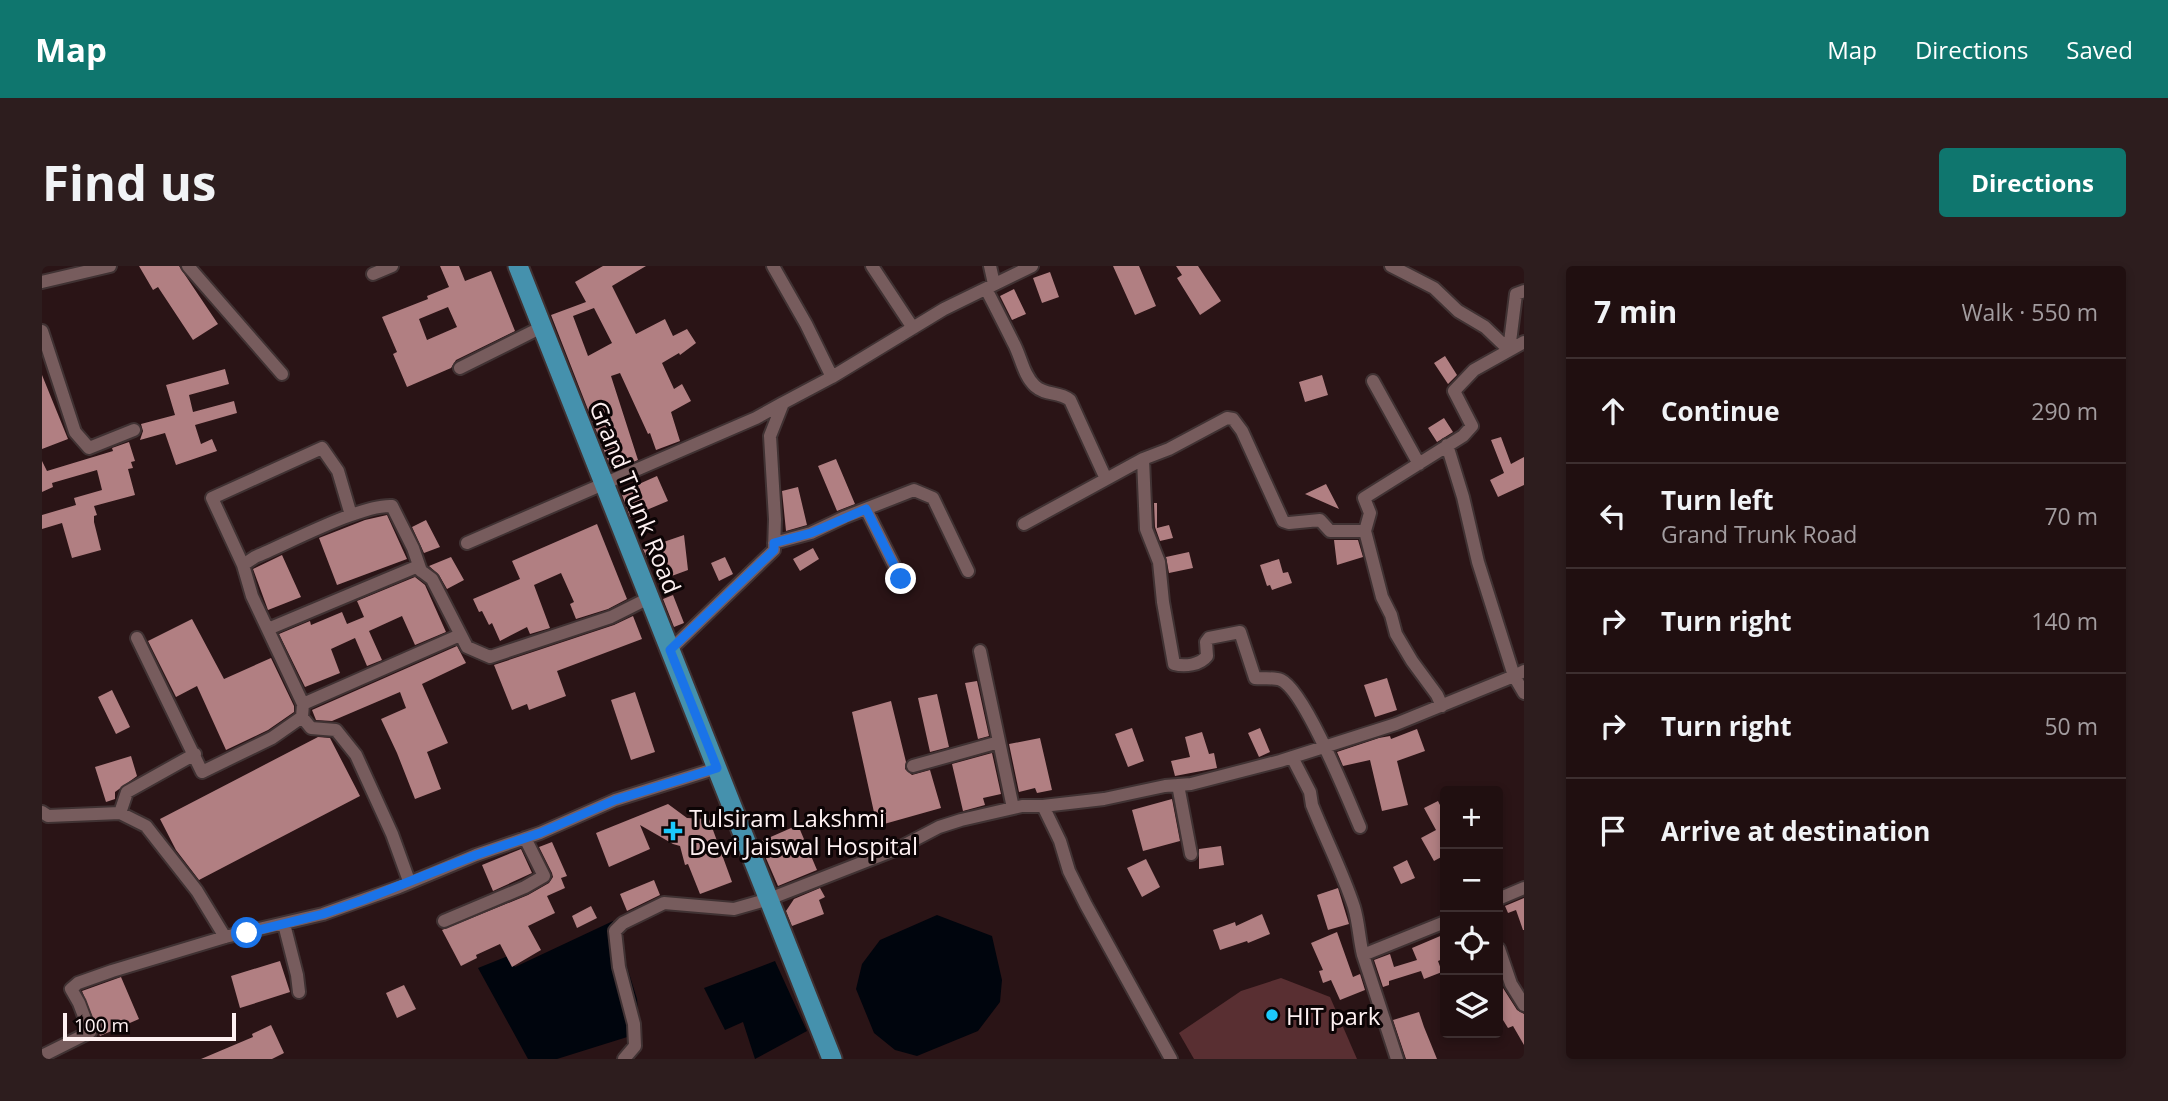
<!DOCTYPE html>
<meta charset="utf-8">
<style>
body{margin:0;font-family:"Open Sans",sans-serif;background:#2d1d1e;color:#f1f3f6}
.controls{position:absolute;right:21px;bottom:21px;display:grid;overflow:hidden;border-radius:7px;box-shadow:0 4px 10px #0003}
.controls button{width:63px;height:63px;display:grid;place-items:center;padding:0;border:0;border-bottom:2px solid #3d2f30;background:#200f10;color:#f1f3f6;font:35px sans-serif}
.scale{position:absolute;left:21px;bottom:18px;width:173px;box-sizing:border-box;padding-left:7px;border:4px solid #fef1f2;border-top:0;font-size:19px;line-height:24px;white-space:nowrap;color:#fef1f2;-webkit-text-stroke:5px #0c0405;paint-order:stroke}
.stop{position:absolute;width:21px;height:21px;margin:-16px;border:5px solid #1a73e8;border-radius:50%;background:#fff}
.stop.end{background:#1a73e8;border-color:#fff;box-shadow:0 2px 7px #0008}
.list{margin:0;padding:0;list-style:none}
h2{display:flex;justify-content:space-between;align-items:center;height:91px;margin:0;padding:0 28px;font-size:30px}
h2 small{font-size:23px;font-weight:400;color:#a29c9f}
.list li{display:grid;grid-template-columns:46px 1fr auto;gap:21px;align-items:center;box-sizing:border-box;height:105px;padding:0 28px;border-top:2px solid #3d2f30}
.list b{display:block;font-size:26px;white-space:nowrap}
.list p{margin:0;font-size:23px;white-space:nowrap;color:#a29c9f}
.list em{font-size:23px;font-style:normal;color:#a29c9f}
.icon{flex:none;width:38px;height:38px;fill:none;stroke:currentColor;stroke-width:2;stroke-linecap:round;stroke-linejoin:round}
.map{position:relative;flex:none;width:1482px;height:793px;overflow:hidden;border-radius:7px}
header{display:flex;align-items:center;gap:42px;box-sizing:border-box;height:98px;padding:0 35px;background:#0f766e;color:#fff}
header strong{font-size:33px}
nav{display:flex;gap:38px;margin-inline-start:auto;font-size:24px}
.intro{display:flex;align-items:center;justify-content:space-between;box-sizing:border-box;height:168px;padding:0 42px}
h1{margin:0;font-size:49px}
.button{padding:18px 32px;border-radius:7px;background:#0f766e;color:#fff;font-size:24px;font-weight:700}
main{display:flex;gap:42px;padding:0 42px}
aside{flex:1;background:#200f10;border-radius:7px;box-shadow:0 4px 10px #0003}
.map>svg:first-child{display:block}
</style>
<header>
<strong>Map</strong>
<nav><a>Map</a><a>Directions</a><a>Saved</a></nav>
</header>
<div class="intro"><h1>Find us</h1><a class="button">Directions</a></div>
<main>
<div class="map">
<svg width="1482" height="793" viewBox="0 0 1482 793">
<rect width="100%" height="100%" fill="#2a1416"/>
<path fill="#592f32" d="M1239 712 1288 731 1315 793H1152L1137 767 1199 725Z"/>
<path fill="#00050d" d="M895 649 950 670 960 714 958 736 936 765 875 790 853 784 832 767 814 723 820 698 838 674Z
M571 655 595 733 598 767 515 793H486L436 702 466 690 473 701Z
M733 695 765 765 713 793 701 756 683 764 662 722Z"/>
<path fill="#b17f82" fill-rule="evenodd" d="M97 0H137L176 58 151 74 116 21 111 24Z
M398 0H417L423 15 449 5 473 65 414 94 409 102 365 121 351 88 355 86 340 51 386 33 385 30 407 21ZM406 41 415 61 385 74 377 53Z
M561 0H604L570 20 594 68 623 53 631 70 645 63 654 77 638 89 637 87 620 97 632 123 640 118 649 135 629 146 638 175 614 184 608 167 606 168 578 107 569 110 596 194 570 205 509 49 544 36 533 16ZM552 42 570 77 546 90 531 50Z
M1071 0H1097L1114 40 1093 49Z
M1134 0H1156L1179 35 1158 49 1135 12 1140 9Z
M1008 6 1017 31 1000 37 991 12Z
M972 23 984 48 970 54 958 30Z
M1403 90 1415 109 1406 118 1392 97Z
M183 103 187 118 147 129 151 146 192 135 195 147 153 159 159 178 170 173 175 185 134 199 123 167 98 174 101 165 99 158 133 149 124 119Z
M0 109 26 173 0 183Z
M1280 109 1286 129 1263 136 1257 116Z
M1402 152 1411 166 1395 176 1386 162Z
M1459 171 1469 198 1482 191V219L1456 231 1448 214 1462 207 1449 174Z
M87 176 93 195 89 196 91 202 86 203 93 229 52 240 55 249 52 250V256L59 284 30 292 20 257 0 263V249L34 239 32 232 60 224 55 204 10 217 11 221 0 226V195L5 205 71 185 70 182Z
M794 193 813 238 795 245 776 200Z
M615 210 626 235 588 251 579 226Z
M1284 218 1297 243 1263 228Z
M756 221 765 259 744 265 740 225Z
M1112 237H1115V262L1127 259 1131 272 1118 275 1113 261Z
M345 249 365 293 295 319 277 272 323 254Z
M384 254 398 281 382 287 370 261Z
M555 258 585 333 566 343 534 353 528 338 532 336 519 307 492 319 508 362 488 368 485 361 458 375 450 357 447 359 440 345 437 346 431 333 478 313 470 295Z
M642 269 646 304 627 311 619 287 605 292 601 283Z
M1292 274H1316L1321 291 1295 299Z
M771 282 777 293 758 305 751 293Z
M1147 286 1151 302 1127 307 1124 291Z
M240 289 259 331 226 344 211 303Z
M409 291 422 314 405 323 397 309 387 300Z
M683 291 691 308 677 315 669 297Z
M1237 293 1241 307 1246 306 1250 317 1230 324 1228 319 1225 320 1218 299Z
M373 311 383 319 404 366 373 379 360 350 327 365 340 394 325 400 313 372 289 383 298 407 263 421 237 368 268 355 269 359 300 346 305 358 322 351 315 335Z
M631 329 642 357 632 361 621 333Z
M591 350 600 373 515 405 524 430 487 444 485 438 470 444 452 399 572 359Z
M150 353 182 413 229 392 252 440V446L226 464 184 484 155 420 134 431 106 375Z
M415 380 424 397 380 418 406 477 385 486 399 523 373 533 355 487 339 453 364 442 358 426 290 455 274 454 270 444Z
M1345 412 1355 444 1333 451 1322 419Z
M935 415 947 470 936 473 923 417Z
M70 424 88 461 74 468 56 431Z
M593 426 613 486 589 494 569 434Z
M895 428 907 481 888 486 876 432Z
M849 435 864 496 863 503 870 509 888 504 899 542 835 560 810 446Z
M1090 462 1102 495 1086 501 1073 468Z
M1218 462 1228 486 1217 491 1206 467Z
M1375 463 1383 485 1355 495 1366 539 1340 545 1328 494 1301 500 1295 486 1337 472 1348 470 1349 473Z
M1160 466 1167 488 1172 487 1175 502 1133 510 1129 495 1148 491 1143 471Z
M276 471 288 472 318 530 157 614 134 584 118 553Z
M998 472 1010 524 995 527 993 522 977 526 967 478Z
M950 487 959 528 941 532 943 539 921 545 910 498Z
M89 490 95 510 73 526V533L64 536 53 501Z
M1130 533 1138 575 1101 585 1090 544Z
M1396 535 1403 549V589L1392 595 1379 572 1394 564 1382 542Z
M626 538 645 552 667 553 690 616 658 628 646 598 643 599 638 580 631 578 598 559 608 583 567 601 554 567Z
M756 559 775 604 736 620 717 576Z
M510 576 525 610 519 612 523 622 505 630 513 647 486 660 499 684 470 701 458 678 434 689 435 692 419 700 400 664 486 629 507 617 511 611 510 607 497 581Z
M1179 580 1182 599 1157 603V583Z
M479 583 490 607 451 625 440 599Z
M1104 593 1118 621 1100 631 1085 602Z
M1365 594 1373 612 1359 618 1351 601Z
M612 614 618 629 585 645 578 628Z
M778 622 783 631 777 634 782 648 750 660 744 645 752 633Z
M1296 622 1307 658 1286 664 1275 629Z
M1482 632V664H1481L1474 644 1466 647 1463 640Z
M549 640 555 652 535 662 530 650Z
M1220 648 1228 668 1206 677 1205 675 1178 684 1171 664 1193 656 1194 660Z
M1295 666 1311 711 1318 708 1323 724 1298 734 1289 714 1281 717 1277 705 1281 704 1269 677Z
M1403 668V692L1396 695 1400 706 1382 713 1379 705 1347 715V719L1341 721 1332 694 1348 688 1352 701 1375 694 1370 682Z
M238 695 248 726 198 742 189 710Z
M1456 706 1461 722 1475 744 1482 748V779L1471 760 1466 762 1456 746Z
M79 711 97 753 58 770 40 725Z
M362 719 374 743 355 752 344 727Z
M1377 746 1382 761 1395 793H1364L1351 754Z
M229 759 242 787 230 793H159L211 771 210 768Z"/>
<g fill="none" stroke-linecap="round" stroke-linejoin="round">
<defs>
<path id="minor" d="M146 0 240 108
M731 0 764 58 790 111
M830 0 871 62
M948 0 952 18
M1349 0 1392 22 1416 45 1443 61 1467 84
M331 8 350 0
M0 16 68 0
M944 23C953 40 962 58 971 76 979 90 981 109 993 120 1004 130 1016 125 1028 134L1064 213
M0 65 33 166 47 182 92 164
M1467 84 1474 28 1482 25
M418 102 500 61
M1331 115 1377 198
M1405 179 1421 231 1436 296 1472 410 1482 405
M1101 193 1104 263 1117 296 1121 336 1132 398C1143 401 1158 399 1165 390L1164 376 1167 372 1198 366 1213 412C1220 413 1232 411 1239 414 1263 425 1306 533 1318 561
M824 243 859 313
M982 258 1101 193 1127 183 1185 152 1191 153 1200 165 1241 255 1247 257 1278 254 1288 265H1323
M425 277 714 152 741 137
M732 277 769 267 803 251 872 224 891 232 926 305
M201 299 170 232 280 182 296 205 309 249
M379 305 371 282 350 240C319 238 245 278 213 291L201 299 210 330 261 438 418 369
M226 363 374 301 390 313 425 381 448 391 569 351 607 332
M95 372 160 506 230 472 260 451 261 438
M628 384 732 284 733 253 728 170 741 137 790 111 902 43 990 0
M938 385 971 542
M1400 440 1395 429 1370 395 1354 368 1349 349 1340 331 1323 265 1328 247 1322 232 1421 170 1430 160 1412 125 1432 104 1482 76
M260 451 269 462 294 464 314 489 350 568 367 615
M1250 491 1268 526 1270 539C1284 574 1301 607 1312 641 1317 658 1317 673 1321 689L1355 793
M871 500 957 476
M1136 519 1149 588
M1001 540 1018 575 1027 605 1044 639 1129 793
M0 546 6 550 78 547 104 560 155 625 183 671
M78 547 85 526 153 488
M1456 633 1482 622
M402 655 483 621 502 610 483 572
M242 658 255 709 257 726
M1457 683 1469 718 1482 739
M1321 689 1403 656
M0 790 48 766 37 737 29 723 36 717 70 705 183 671 281 648 357 621 434 589 498 567 573 534 675 502
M582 793 593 780 592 758 577 701 573 665 581 657 622 637 692 643 727 633 855 583 897 561 919 554 980 540H1001L1062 533 1123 520 1149 518 1238 495 1354 458 1472 410 1482 427"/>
<path id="primary" d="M476 0 790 793"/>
</defs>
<use href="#minor" stroke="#403233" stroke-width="16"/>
<use href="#primary" stroke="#403233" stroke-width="23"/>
<use href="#minor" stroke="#775c5d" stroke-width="12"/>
<use href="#primary" stroke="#4591ad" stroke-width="19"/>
</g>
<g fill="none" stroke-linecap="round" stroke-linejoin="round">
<path stroke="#1a73e8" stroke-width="9" d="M205 667 281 648 321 634 434 589 498 567 573 534 675 502 628 384 732 284V277L769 267 824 243 859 313"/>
</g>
<g fill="#1cc9fc" stroke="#0c0405" stroke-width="2.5">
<path d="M627.5 554.5h7v7h7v7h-7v7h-7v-7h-7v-7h7z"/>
<circle cx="1230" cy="749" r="7"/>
</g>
<g text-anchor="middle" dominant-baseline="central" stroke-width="6" stroke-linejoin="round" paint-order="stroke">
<g font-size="24" fill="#fef1f2" stroke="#0c0405">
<text transform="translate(594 231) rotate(68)">Grand Trunk Road</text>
</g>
<g font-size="24" fill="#fef1f2" stroke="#0c0405" text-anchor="start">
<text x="647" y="551">Tulsiram Lakshmi<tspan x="647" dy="28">Devi Jaiswal Hospital</tspan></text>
<text x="1244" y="749">HIT park</text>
</g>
</g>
</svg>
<div class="controls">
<button>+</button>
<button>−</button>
<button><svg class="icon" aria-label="locate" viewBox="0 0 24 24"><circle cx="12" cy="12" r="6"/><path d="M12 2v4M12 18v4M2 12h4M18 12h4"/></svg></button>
<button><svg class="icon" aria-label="layers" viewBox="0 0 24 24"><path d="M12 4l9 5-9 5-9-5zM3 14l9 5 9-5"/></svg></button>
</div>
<div class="scale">100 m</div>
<div class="stop" style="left:205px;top:667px"></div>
<div class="stop end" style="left:859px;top:313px"></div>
</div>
<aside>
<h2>7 min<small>Walk · 550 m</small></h2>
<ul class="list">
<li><svg class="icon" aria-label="ahead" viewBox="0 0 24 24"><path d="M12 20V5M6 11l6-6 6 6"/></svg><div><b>Continue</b></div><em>290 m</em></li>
<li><svg class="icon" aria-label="left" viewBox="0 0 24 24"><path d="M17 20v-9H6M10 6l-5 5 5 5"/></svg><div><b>Turn left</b><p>Grand Trunk Road</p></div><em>70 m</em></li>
<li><svg class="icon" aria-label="right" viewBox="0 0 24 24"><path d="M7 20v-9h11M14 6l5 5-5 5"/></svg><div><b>Turn right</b></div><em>140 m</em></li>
<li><svg class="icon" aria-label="right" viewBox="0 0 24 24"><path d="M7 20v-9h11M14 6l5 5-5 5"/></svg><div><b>Turn right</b></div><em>50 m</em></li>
<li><svg class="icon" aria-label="arrive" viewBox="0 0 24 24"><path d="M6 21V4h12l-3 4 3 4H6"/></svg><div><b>Arrive at destination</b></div></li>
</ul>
</aside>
</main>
